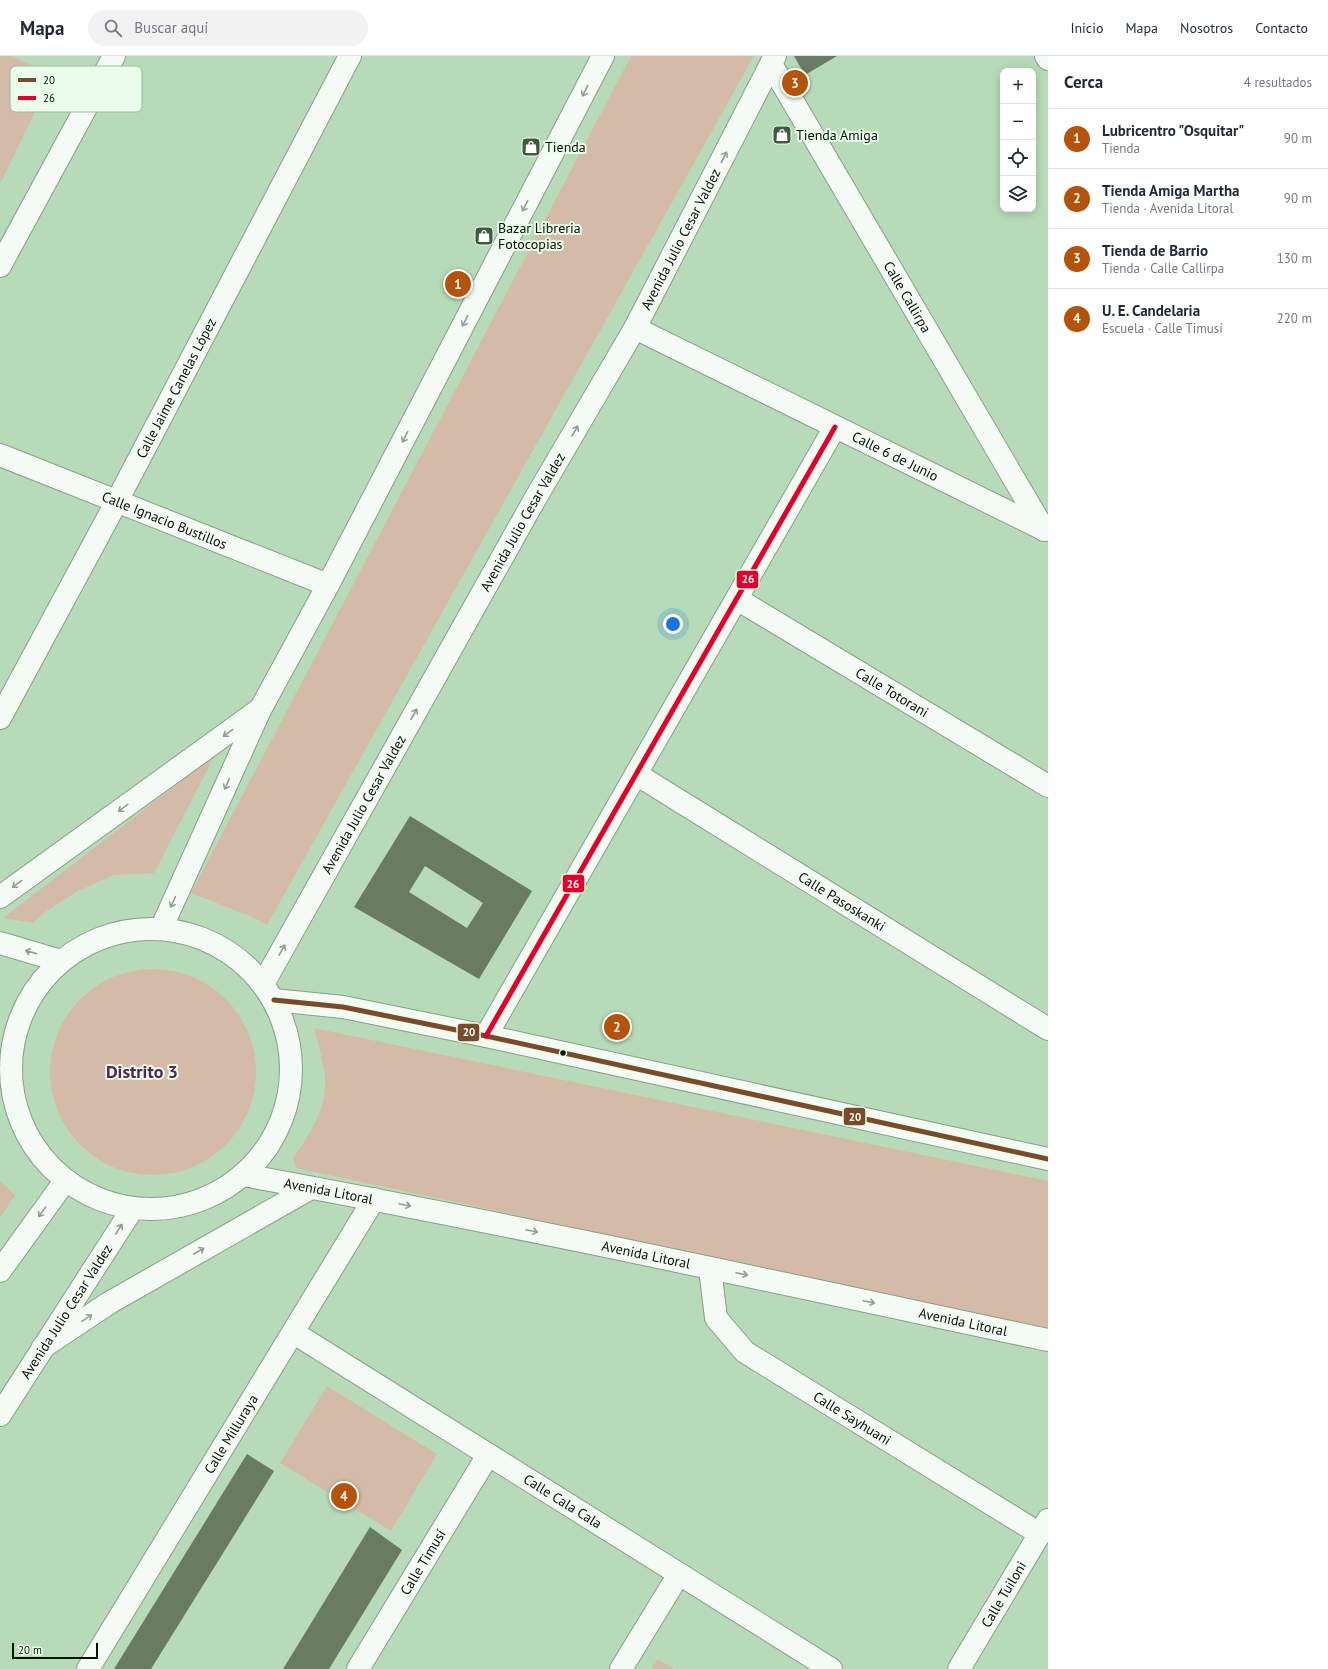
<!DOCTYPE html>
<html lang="es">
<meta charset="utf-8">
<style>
body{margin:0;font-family:"PT Sans",sans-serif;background:#f2f2f3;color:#1f2937}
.controls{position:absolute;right:12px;top:12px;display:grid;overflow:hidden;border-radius:8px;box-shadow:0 2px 10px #0003}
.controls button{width:36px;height:36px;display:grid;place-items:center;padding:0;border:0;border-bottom:1px solid #e0e1e3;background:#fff;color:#1f2937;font:20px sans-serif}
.scale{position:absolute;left:12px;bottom:10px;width:86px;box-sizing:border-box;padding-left:4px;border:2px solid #001501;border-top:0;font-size:11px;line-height:14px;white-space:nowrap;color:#001501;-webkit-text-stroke:3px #eafdea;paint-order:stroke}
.you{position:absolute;left:673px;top:568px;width:14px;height:14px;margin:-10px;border:3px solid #fff;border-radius:50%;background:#1a73e8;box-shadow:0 0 0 6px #1a73e833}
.badge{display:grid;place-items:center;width:26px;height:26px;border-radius:50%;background:#b45309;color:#fff;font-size:13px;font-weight:700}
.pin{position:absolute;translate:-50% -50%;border:2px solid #fff;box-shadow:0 1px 4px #0006}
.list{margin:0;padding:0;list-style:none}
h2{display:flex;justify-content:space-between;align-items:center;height:52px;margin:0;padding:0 16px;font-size:17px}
h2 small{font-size:13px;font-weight:400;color:#747a83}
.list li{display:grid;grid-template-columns:26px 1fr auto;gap:12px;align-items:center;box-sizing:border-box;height:60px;padding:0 16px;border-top:1px solid #e0e1e3}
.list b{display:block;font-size:15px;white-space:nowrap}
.list p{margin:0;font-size:13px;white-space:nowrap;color:#747a83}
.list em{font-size:13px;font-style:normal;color:#747a83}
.icon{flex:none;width:22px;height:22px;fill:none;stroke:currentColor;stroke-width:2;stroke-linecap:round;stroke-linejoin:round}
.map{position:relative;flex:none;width:1048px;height:1613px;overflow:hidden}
header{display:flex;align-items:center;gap:24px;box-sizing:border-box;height:56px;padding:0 20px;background:#fff;border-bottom:1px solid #e0e1e3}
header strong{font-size:19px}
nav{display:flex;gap:22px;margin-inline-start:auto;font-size:14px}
.search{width:280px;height:36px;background:#f2f2f3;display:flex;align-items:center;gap:10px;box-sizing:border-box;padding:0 14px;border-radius:22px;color:#747a83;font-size:15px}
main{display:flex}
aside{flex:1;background:#fff}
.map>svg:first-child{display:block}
</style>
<header>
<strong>Mapa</strong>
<div class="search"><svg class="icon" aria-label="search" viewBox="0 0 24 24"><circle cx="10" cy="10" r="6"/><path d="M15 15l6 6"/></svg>Buscar aquí</div>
<nav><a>Inicio</a><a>Mapa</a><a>Nosotros</a><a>Contacto</a></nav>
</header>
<main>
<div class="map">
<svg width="1048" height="1613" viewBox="0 0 1048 1613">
<rect width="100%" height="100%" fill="#b7dbb8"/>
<path fill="#d4bba8" d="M0 0H12L53 19 0 128Z
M631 0H754L267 869 250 860 191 837Z
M215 699 154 817 114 819 78 835 45 856 33 867 3 862Z
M50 1016a103 103 0 1 1 206 0a103 103 0 1 1-206 0Z
M314 972 1048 1125V1273L296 1112 293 1102C310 1079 328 1050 325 1020 323 1004 318 988 314 972Z
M0 1125 15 1139 0 1162Z
M327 1330 437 1398 391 1475 280 1407Z
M658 1603 674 1613H651Z"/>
<path fill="#697c62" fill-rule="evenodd" d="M794 0H837L805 19Z
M410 760 532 835 479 923 354 851ZM425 810 483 847 467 872 409 836Z
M247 1398 274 1415 230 1486 151 1613H114Z
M370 1471 402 1494 329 1613H283Z"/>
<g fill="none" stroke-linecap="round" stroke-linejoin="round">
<defs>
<g id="minor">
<path d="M1046 0 1048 3"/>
<path id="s1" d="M771 8 1044 474"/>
<path d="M0 210 114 0"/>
<path id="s2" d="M635 272 1045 474"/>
<path id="s3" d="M0 399 328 529"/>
<path id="s4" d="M737 543 1048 730"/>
<path id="s5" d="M0 662 117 445 350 0"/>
<path id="s6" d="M636 718 1048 973"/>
<path d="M486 980 835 371"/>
<path id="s7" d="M710 1212 716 1262 745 1296 1040 1478"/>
<path id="s8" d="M294 1277 831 1613"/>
<path id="s9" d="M88 1613 374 1143"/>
<path id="s10" d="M358 1613 488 1399"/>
<path d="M621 1613 679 1518"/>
<path id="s11" d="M959 1613 1048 1464"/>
</g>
<g id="major">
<path d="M0 841 259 654"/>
<circle cx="151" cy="1013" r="140"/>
<path d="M161 873 260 654 328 529 603 0"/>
<path d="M0 887 61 905"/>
<path id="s12" d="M263 928 535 443 635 272 775 0"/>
<path d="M274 944 343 951 486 980 1048 1103"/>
<path id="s13" d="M243 1119C512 1168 780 1227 1048 1284"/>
<path d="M0 1215 65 1125"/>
<path d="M43 1291 109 1247 311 1132"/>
<path id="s14" d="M0 1359 133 1152"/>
</g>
</defs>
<use href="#minor" stroke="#86a186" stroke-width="24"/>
<use href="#major" stroke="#86a186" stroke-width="24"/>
<use href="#minor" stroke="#f4faf4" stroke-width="22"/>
<use href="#major" stroke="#f4faf4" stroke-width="22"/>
<defs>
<path id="bus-1" d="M274 944 343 951 486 980 1048 1103"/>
<path id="bus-2" d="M486 980 835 371"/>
</defs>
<use href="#bus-1" stroke="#eafdea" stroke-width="8"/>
<use href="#bus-2" stroke="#eafdea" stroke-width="8"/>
<use href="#bus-1" stroke="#7a4b2a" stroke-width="5"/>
<use href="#bus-2" stroke="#e4002b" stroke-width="5"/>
</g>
<defs><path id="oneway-shaft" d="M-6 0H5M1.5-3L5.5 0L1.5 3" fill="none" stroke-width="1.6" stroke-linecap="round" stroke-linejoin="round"/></defs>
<g stroke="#929e93">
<use href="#oneway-shaft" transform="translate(585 35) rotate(117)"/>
<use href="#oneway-shaft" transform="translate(724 101) rotate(-63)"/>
<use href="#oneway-shaft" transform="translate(525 150) rotate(117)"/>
<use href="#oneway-shaft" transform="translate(465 265) rotate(117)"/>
<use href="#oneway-shaft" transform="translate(575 375) rotate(-60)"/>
<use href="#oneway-shaft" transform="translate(405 381) rotate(117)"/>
<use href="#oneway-shaft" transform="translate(414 658) rotate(-61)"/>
<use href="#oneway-shaft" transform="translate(228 677) rotate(144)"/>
<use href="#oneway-shaft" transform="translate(227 728) rotate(114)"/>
<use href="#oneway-shaft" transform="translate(123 752) rotate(144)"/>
<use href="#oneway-shaft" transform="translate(17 828) rotate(144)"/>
<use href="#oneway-shaft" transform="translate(173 846) rotate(114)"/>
<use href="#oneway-shaft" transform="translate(282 894) rotate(-61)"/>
<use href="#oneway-shaft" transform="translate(31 896) rotate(-164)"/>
<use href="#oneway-shaft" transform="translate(405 1149) rotate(12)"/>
<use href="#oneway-shaft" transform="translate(42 1156) rotate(126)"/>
<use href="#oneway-shaft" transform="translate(119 1173) rotate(-57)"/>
<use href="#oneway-shaft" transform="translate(532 1175) rotate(12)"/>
<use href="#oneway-shaft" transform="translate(199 1195) rotate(-30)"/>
<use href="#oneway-shaft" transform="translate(742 1218) rotate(12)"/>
<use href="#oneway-shaft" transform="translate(869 1246) rotate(12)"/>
<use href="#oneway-shaft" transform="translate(87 1262) rotate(-34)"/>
</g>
<defs>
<symbol id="shop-square" viewBox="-11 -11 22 22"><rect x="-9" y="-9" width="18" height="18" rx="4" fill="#405a41" stroke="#eafdea"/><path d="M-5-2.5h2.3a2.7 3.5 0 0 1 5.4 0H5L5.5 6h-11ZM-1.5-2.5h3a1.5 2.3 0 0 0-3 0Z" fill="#fff"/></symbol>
</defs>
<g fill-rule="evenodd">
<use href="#shop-square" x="771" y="68" width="22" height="22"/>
<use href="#shop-square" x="520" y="80" width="22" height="22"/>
<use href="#shop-square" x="473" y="169" width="22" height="22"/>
</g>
<circle fill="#001501" stroke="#eafdea" stroke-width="1.5" cx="563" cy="997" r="3.5"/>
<g text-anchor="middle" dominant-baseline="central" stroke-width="4" stroke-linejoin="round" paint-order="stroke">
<g font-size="14" fill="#001501" stroke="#eafdea" text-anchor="start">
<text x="796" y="79">Tienda Amiga</text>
<text x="545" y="91">Tienda</text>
<text x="498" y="172">Bazar Libreria<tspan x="498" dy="16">Fotocopias</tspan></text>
</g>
<g font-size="14" fill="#001501" stroke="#eafdea">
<text stroke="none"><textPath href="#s12" startOffset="854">Avenida Julio Cesar Valdez</textPath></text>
<text stroke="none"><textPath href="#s1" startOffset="270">Calle Callirpa</textPath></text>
<text stroke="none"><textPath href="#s5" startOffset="374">Calle Jaime Canelas López</textPath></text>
<text stroke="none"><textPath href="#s2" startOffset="290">Calle 6 de Junio</textPath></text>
<text stroke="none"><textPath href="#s3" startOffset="177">Calle Ignacio Bustillos</textPath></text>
<text stroke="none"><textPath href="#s12" startOffset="530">Avenida Julio Cesar Valdez</textPath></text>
<text stroke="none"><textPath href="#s4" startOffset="181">Calle Totorani</textPath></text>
<text stroke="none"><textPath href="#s12" startOffset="206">Avenida Julio Cesar Valdez</textPath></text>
<text stroke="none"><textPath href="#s6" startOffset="242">Calle Pasoskanki</textPath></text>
<text stroke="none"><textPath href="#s13" startOffset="87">Avenida Litoral</textPath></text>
<text stroke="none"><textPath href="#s13" startOffset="411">Avenida Litoral</textPath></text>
<text stroke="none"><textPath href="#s14" startOffset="123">Avenida Julio Cesar Valdez</textPath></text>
<text stroke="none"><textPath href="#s13" startOffset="735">Avenida Litoral</textPath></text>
<text stroke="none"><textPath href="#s7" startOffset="221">Calle Sayhuani</textPath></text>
<text stroke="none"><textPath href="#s9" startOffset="275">Calle Milluraya</textPath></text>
<text stroke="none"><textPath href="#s8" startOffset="317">Calle Cala Cala</textPath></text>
<text stroke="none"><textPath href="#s10" startOffset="125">Calle Timusí</textPath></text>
<text stroke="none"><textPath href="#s11" startOffset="87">Calle Tuiloni</textPath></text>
</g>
<g font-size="18" font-weight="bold" fill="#542558" stroke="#eafdea">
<text x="142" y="1015">Distrito 3</text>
</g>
</g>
<rect x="10" y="10" width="132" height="46" rx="6" fill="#eafdea" stroke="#a4b7a4" stroke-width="1"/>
<rect x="18" y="22" width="18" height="4" fill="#7a4b2a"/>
<rect x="18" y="40" width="18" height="4" fill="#e4002b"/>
<g font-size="11" fill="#001501">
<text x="43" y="28">20</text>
<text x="43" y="46">26</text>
</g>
<g stroke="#eafdea" stroke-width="1.5">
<rect x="736" y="514" width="23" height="19" rx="4" fill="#e4002b"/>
<rect x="562" y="818" width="23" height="19" rx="4" fill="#e4002b"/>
<rect x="457" y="967" width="23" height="19" rx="4" fill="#7a4b2a"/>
<rect x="843" y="1051" width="23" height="19" rx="4" fill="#7a4b2a"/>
</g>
<g font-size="11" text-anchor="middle" font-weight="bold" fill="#fff">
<text x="748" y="527">26</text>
<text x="573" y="832">26</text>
<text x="469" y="980">20</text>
<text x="855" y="1065">20</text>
</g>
</svg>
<div class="controls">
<button>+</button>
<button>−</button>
<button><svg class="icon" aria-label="locate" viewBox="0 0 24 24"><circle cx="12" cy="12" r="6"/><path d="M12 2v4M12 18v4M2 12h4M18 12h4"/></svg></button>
<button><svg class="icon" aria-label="layers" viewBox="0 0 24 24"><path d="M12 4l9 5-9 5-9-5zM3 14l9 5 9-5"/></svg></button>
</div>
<div class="scale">20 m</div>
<div class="you"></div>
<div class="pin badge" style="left:458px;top:228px">1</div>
<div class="pin badge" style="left:617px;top:971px">2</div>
<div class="pin badge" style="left:795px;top:27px">3</div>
<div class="pin badge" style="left:344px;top:1440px">4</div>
</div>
<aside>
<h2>Cerca<small>4 resultados</small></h2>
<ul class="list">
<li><span class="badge">1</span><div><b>Lubricentro &quot;Osquitar&quot;</b><p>Tienda</p></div><em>90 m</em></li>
<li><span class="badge">2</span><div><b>Tienda Amiga Martha</b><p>Tienda · Avenida Litoral</p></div><em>90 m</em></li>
<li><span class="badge">3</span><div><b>Tienda de Barrio</b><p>Tienda · Calle Callirpa</p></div><em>130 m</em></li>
<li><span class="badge">4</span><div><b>U. E. Candelaria</b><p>Escuela · Calle Timusí</p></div><em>220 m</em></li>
</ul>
</aside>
</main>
